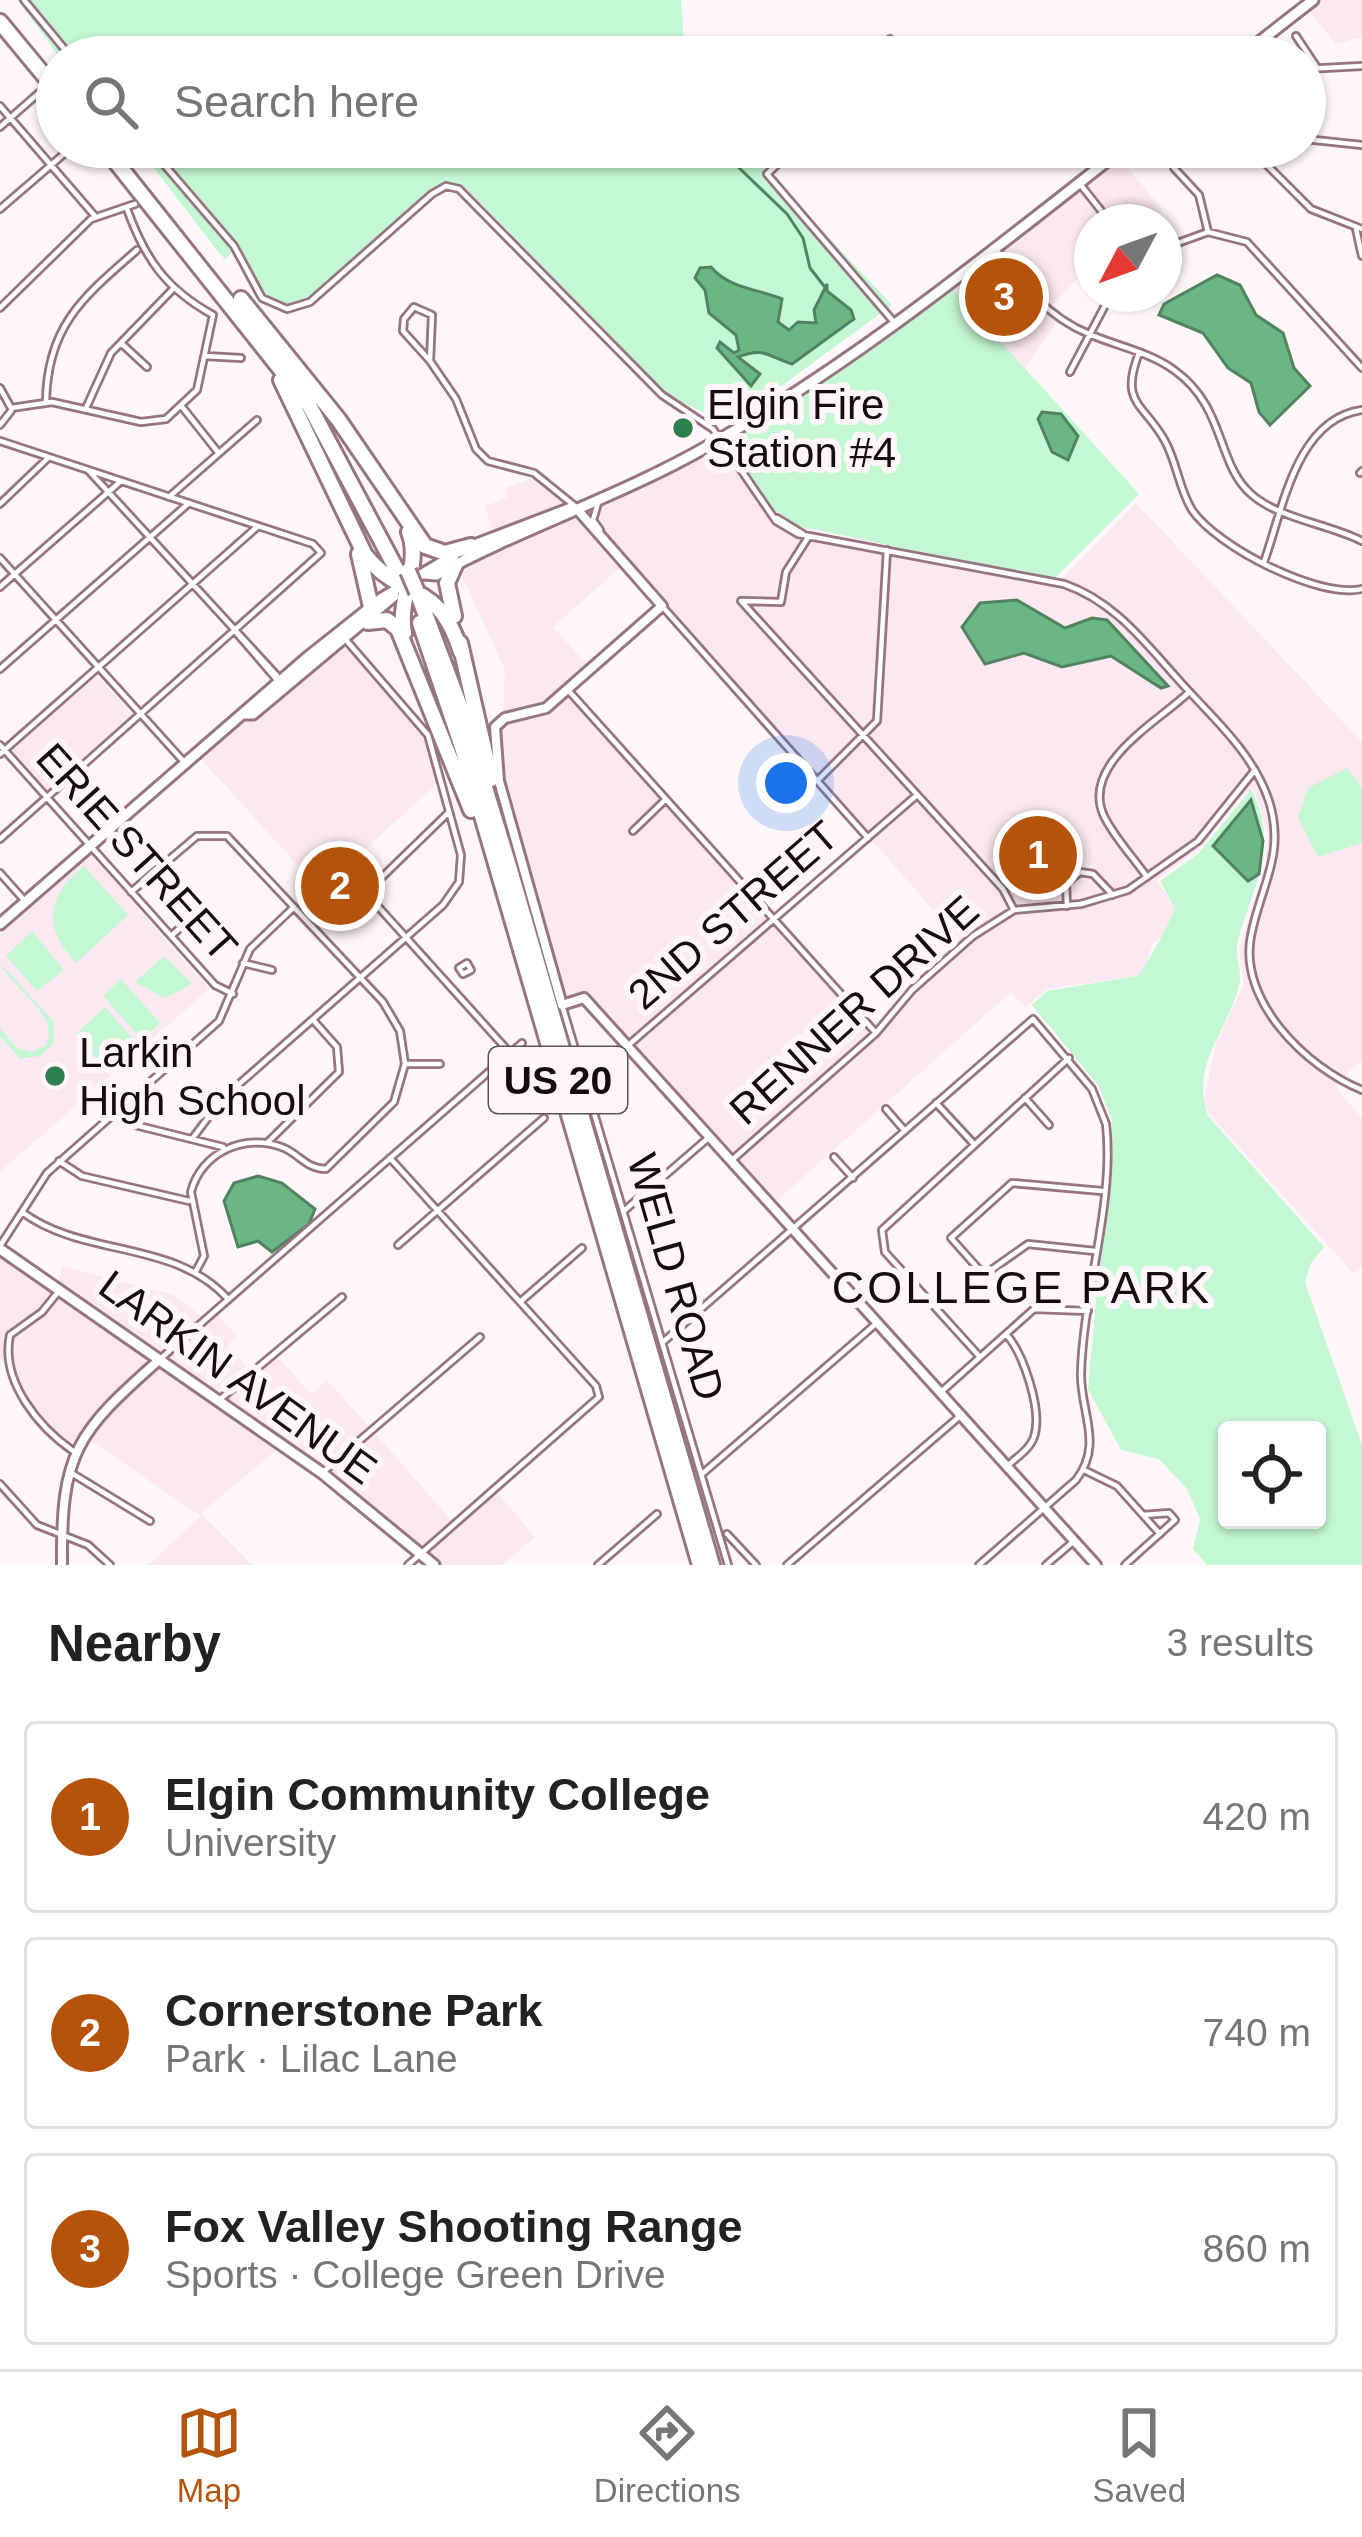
<!DOCTYPE html>
<meta charset="utf-8">
<style>
body{margin:0;font-family:Arial,sans-serif;background:#f2f2f2;color:#222}
.controls{position:absolute;right:36px;bottom:36px;display:grid;overflow:hidden;border-radius:12px;box-shadow:0 3px 9px #0004}
.controls button{width:108px;height:108px;display:grid;place-items:center;padding:0;border:0;border-bottom:3px solid #e0e0e0;background:#fff;color:#222;font:60px sans-serif}
.compass{position:absolute;left:1074px;top:204px;width:108px;height:108px;border-radius:50%;background:#fff;box-shadow:0 3px 9px #0004;rotate:229deg}
.you{position:absolute;left:786px;top:783px;width:42px;height:42px;margin:-30px;border:9px solid #fff;border-radius:50%;background:#1a73e8;box-shadow:0 0 0 18px #1a73e833}
.badge{display:grid;place-items:center;width:78px;height:78px;border-radius:50%;background:#b45309;color:#fff;font-size:39px;font-weight:700}
.pin{position:absolute;translate:-50% -50%;border:6px solid #fff;box-shadow:0 3px 12px #0006}
.list{margin:0;padding:0;list-style:none}
h2{display:flex;justify-content:space-between;align-items:center;height:156px;margin:0;padding:0 48px;font-size:51px}
h2 small{font-size:39px;font-weight:400;color:#767676}
.list li{display:grid;grid-template-columns:78px 1fr auto;gap:36px;align-items:center;box-sizing:border-box;height:192px;margin:0 24px 24px;padding:0 24px;border:3px solid #e0e0e0;border-radius:12px}
.list b{display:block;font-size:45px;white-space:nowrap}
.list p{margin:0;font-size:39px;white-space:nowrap;color:#767676}
.list em{font-size:39px;font-style:normal;color:#767676}
.icon{flex:none;width:66px;height:66px;fill:none;stroke:currentColor;stroke-width:2;stroke-linecap:round;stroke-linejoin:round}
.map{position:relative;flex:none;width:1362px;height:1565px;overflow:hidden}
.search{position:absolute;background:#fff;box-shadow:0 3px 9px #0004;left:36px;right:36px;top:36px;height:132px;display:flex;align-items:center;gap:30px;box-sizing:border-box;padding:0 42px;border-radius:66px;color:#767676;font-size:45px}
.sheet{height:804px;background:#fff}
nav{display:flex;justify-content:space-around;align-items:center;box-sizing:border-box;height:168px;border-top:3px solid #e0e0e0;background:#fff;font-size:33px;color:#767676}
nav a{display:grid;justify-items:center;gap:6px}
nav .on{color:#b45309}
.map>svg:first-child{display:block}
</style>
<div class="map">
<svg width="1362" height="1565" viewBox="0 0 1362 1565">
<rect width="100%" height="100%" fill="#fef6f9"/>
<path fill="#fbe8f0" d="M1315 0H1362V37L1336 44 1306 7Z
M1117 155 1162 209 1143 222H1092V264L1052 305 1063 314 1025 368 948 283Z
M727 438 781 515 813 531 1061 579 1136 503 1362 742V1060L1334 1085 1362 1118V1267L1354 1274 1209 1114 1204 1101 1216 1044 1244 985 1239 949 1266 865 1268 833 1253 788 1232 803 1205 844 1157 880 1175 909 1164 935 1152 944 1145 969 1137 976 1046 989 1025 1008 1011 992 773 1204 584 996 563 1002 497 763 496 728 512 717H503L505 670 457 565 576 509 624 564 553 627 590 668 550 703 522 716 547 709 568 692 875 1036 914 991 965 946 578 508Z
M538 477 573 506 494 534 485 506 508 498 506 488Z
M345 641 415 716 440 781 345 867 335 857 310 879 200 758 245 715Z
M97 676 132 714 47 789 12 750Z
M91 855 209 989 0 1172V934Z
M0 1258 276 1450 199 1515 90 1440 82 1450 51 1430 32 1411 0 1358Z
M62 1266 174 1295 205 1319 214 1312 237 1336 228 1345 247 1367 253 1369 273 1351 311 1394 327 1380 372 1430 322 1472 57 1287Z
M373 1431 454 1523 422 1552 324 1473Z
M495 1490 535 1537 502 1565H436L423 1553Z
M202 1515 252 1565H148Z"/>
<path fill="#c4f7d3" fill-rule="evenodd" d="M18 0H681L685 57H59Z
M138 147H744L892 305 729 424 670 397 466 188 443 183 306 299 285 306 260 292 239 246 225 259 219 253Z
M953 289 1139 494 1053 580 798 526 772 508 732 446 735 438Z
M1347 768 1362 788V843L1318 857 1298 818 1308 788Z
M1251 789C1280 845 1254 885 1238 940 1234 955 1243 971 1239 985 1227 1034 1190 1063 1208 1116L1324 1247 1311 1263 1305 1282 1362 1445V1565H1207L1193 1549 1200 1519 1187 1489 1159 1459 1121 1450 1088 1389 1112 1121 1098 1085 1032 1005 1047 991 1137 976C1145 969 1170 922 1175 909L1160 881 1199 853ZM1227 1430H1317V1520H1227Z
M336 856 369 894 346 919 310 879Z
M84 866 128 915 76 963C42 926 46 898 84 866Z
M32 931 64 970 37 991 6 956Z
M164 956 192 984 165 998 135 982Z
M0 963 54 1022 53 1044 40 1056 20 1059 0 1036V1028L17 1048 32 1052 46 1045C61 1014 11 988 0 963Z
M121 979 160 1023 142 1040 103 996Z
M105 1007 138 1045 108 1073 76 1034Z"/>
<path fill="#6ab784" stroke="#518361" stroke-width="3" d="M711 267C728 288 758 289 782 299L778 322 789 330 798 322 816 323 814 310 827 284V291L851 310 854 319 792 364C766 355 763 347 738 357L760 374 751 386 717 348 720 342 734 353 739 350 736 335 709 313 705 290 695 278 700 268Z
M1217 275 1240 285 1256 315 1283 333 1294 368 1310 386 1270 425 1259 412 1251 383 1228 368 1203 333 1159 315 1164 304Z
M1042 412 1061 414 1078 436 1068 460 1052 452 1038 419Z
M1017 600 1065 628 1092 618 1107 620 1168 686 1161 688 1111 656 1062 667 1024 653 985 664 962 627 980 603Z
M1251 800 1263 841 1259 874 1248 881 1213 846Z
M258 1176 282 1183 315 1209 309 1224 272 1252 258 1241 238 1247 224 1201 234 1183Z"/>
<g fill="none" stroke-linecap="round" stroke-linejoin="round">
<path stroke="#518361" stroke-width="3" d="M728 147 734 163 787 214 803 238 810 268 824 286"/>
<defs>
<path id="minor" d="M24 0 71 57
M1296 36 1316 66
M890 39 895 49 891 57
M1305 69 1362 66
M0 106 94 215
M0 127 40 92
M1305 139 1362 145
M149 147 234 246 262 298 287 309 310 302 432 194 446 186 459 189 662 395 713 429 776 521 798 534 1064 584C1113 601 1142 639 1176 677 1210 716 1252 750 1269 801 1286 855 1260 887 1251 936 1238 1001 1307 1068 1362 1090
M796 147 767 174 893 321
M1249 147 1311 209 1362 229
M1264 162 1285 147
M1174 168 1199 195 1208 232
M1080 184 1110 222
M0 209 72 147
M1356 229 1362 256
M995 248C1021 283 1047 317 1089 334 1117 346 1149 352 1174 370 1226 407 1216 463 1251 494 1279 519 1329 524 1362 541
M1164 248 1208 232 1247 242 1362 368
M414 307 432 315 430 361 403 331 404 319Z
M0 308 91 219 135 204
M121 343 147 367
M1139 353C1119 404 1144 403 1165 441 1177 463 1179 489 1192 510 1217 547 1319 599 1362 589
M205 356 241 358
M430 361 456 399 476 449 488 461 534 473 576 507
M1070 372 1111 294
M0 388 11 408 52 402 141 422 166 419 197 390 213 315C166 289 145 259 127 209
M46 402C47 326 83 297 137 250
M86 408 111 353 173 289
M183 408 217 451
M0 425 11 411
M0 441 313 544 321 553 0 839
M89 471 279 678
M1360 473 1362 471
M169 497 257 420
M598 503 593 520 600 530
M0 504 48 458
M777 518 803 534
M809 536 786 572 781 602 741 601 1003 889 1014 910
M0 558 185 763
M1264 562C1283 509 1296 419 1362 410
M0 587 121 481
M662 606 868 838
M235 631 278 681
M0 669 189 503
M568 690 876 1033
M0 745 215 985 233 994
M0 754 257 527
M817 781 877 721 887 550
M448 813 377 882 374 902 510 1053
M633 831 665 800
M0 873 24 900
M1147 877C1133 857 1114 837 1104 816 1080 765 1157 722 1187 694
M131 892 197 836H227L383 1002 400 1031 405 1064 394 1102 326 1169C307 1169 300 1155 284 1148 246 1132 201 1152 191 1192L204 1256 196 1271
M1067 906 1066 883 1080 872 1093 874 1113 895
M171 936 205 906
M243 963 272 970
M467 963 471 970 463 974 459 968Z
M562 1005 728 1565
M405 1064H440
M587 1081 917 795
M1025 1098 1049 1125
M936 1103 973 1143
M886 1109 905 1131
M117 1111 135 1125 223 1147
M192 1139 222 1099 443 905 459 882 461 855 428 735 346 640
M267 1143 339 1072 337 1047 314 1021
M834 1157 853 1178
M390 1158 596 1386 599 1397 408 1565
M732 1160 876 1033 912 990 973 936 1014 910 1081 904 1128 890 1198 841 1255 770
M59 1161 82 1176 189 1201
M625 1210 707 1139
M22 1212C84 1258 174 1239 228 1299
M398 1245 544 1118
M0 1246 47 1173 219 1021 250 949 294 907
M1095 1251 1028 1244 984 1275 951 1238 1012 1183 1102 1191
M58 1292 42 1312 10 1335C0 1382 40 1428 73 1451
M520 1302 582 1248
M1006 1334C1023 1353 1043 1410 1034 1437 1030 1449 1016 1458 1007 1466
M663 1342 1033 1019 1092 1089 1106 1124C1115 1201 1083 1294 1081 1373 1080 1412 1104 1444 1076 1480L979 1565
M980 1357 885 1252 882 1230 1069 1058
M159 1360 522 1043
M941 1392 1034 1309 1088 1311
M218 1401 342 1297
M1084 1470 1117 1486 1160 1534
M322 1473 480 1337
M73 1474 150 1521
M702 1474 878 1322
M0 1484 37 1525 88 1545 110 1565
M727 1534 756 1565
M598 1565 657 1514
M787 1565 960 1416
M1046 1565 1074 1541
M1125 1565 1175 1520 1169 1513 1143 1515"/>
<path id="tertiary" d="M577 509 662 606 546 708 505 718 495 727 499 781 562 1005 584 998 1096 1565
M62 1565C61 1453 76 1433 159 1360"/>
<path id="secondary" d="M1240 57 1313 0
M469 547 571 508
M425 574 436 575C524 527 621 496 708 446 856 362 992 251 1125 147
M245 714H253L394 596
M0 924 309 656 382 598 454 555
M0 1249 322 1473 434 1565"/>
<path id="motorway" d="M0 22 57 91
M104 147 309 405 400 576
M241 299 338 419 425 546 445 553 471 546
M281 380 365 555C406 605 437 577 461 652
M359 554 371 607
M417 592 461 709 509 866 712 1565
M454 616 447 583 455 565
M368 622 387 620 398 629 471 810
M420 623 462 747 700 1565
M404 633C397 599 422 564 409 532
M460 643 491 779"/>
</defs>
<use href="#minor" stroke="#967482" stroke-width="10"/>
<use href="#tertiary" stroke="#967482" stroke-width="14"/>
<use href="#secondary" stroke="#967482" stroke-width="15"/>
<use href="#motorway" stroke="#967482" stroke-width="20"/>
<use href="#minor" stroke="#fff" stroke-width="4.5"/>
<use href="#tertiary" stroke="#fff" stroke-width="8"/>
<use href="#secondary" stroke="#fff" stroke-width="9"/>
<use href="#motorway" stroke="#fff" stroke-width="14"/>
<defs>
<path id="motorway-bridge" d="M408 571 417 592"/>
</defs>
<use href="#motorway-bridge" stroke="#967482" stroke-width="20" stroke-linecap="butt"/>
<use href="#motorway-bridge" stroke="#fff" stroke-width="14"/>
</g>
<g fill="#2f7e4e" stroke="#fef6f9" stroke-width="4.5">
<circle cx="683" cy="428" r="12"/>
<circle cx="55" cy="1076" r="12"/>
</g>
<g text-anchor="middle" dominant-baseline="central" stroke-width="12" stroke-linejoin="round" paint-order="stroke">
<rect fill="#fef6f9" stroke="#5c5256" stroke-width="3" x="489" y="1047" width="138" height="66" rx="9"/>
<g font-size="39" font-weight="bold" fill="#170b10">
<text x="558" y="1080">US 20</text>
</g>
<g font-size="42" fill="#170b10" stroke="#fef6f9" text-anchor="start">
<text x="707" y="404">Elgin Fire<tspan x="707" dy="48">Station #4</tspan></text>
<text x="79" y="1052">Larkin<tspan x="79" dy="48">High School</tspan></text>
</g>
<g font-size="42" fill="#170b10" stroke="#fef6f9">
<text transform="translate(137 852) rotate(48)">ERIE STREET</text>
<text transform="translate(733 915) rotate(-41)">2ND STREET</text>
<text transform="translate(854 1010) rotate(-42)">RENNER DRIVE</text>
<text transform="translate(676 1277) rotate(74)">WELD ROAD</text>
<text transform="translate(238 1377) rotate(36)">LARKIN AVENUE</text>
</g>
<g font-size="45" letter-spacing="3" fill="#170b10" stroke="#fef6f9">
<text x="1022" y="1287">COLLEGE PARK</text>
</g>
</g>
</svg>
<div class="controls">
<button><svg class="icon" aria-label="locate" viewBox="0 0 24 24"><circle cx="12" cy="12" r="6"/><path d="M12 2v4M12 18v4M2 12h4M18 12h4"/></svg></button>
</div>
<svg class="compass" viewBox="-18 -18 36 36"><path d="M0-13l5 13h-10z" fill="#e53935"/><path d="M0 13l5-13h-10z" fill="#767676"/></svg>
<div class="you"></div>
<div class="pin badge" style="left:1038px;top:855px">1</div>
<div class="pin badge" style="left:340px;top:886px">2</div>
<div class="pin badge" style="left:1004px;top:297px">3</div>
<div class="search"><svg class="icon" aria-label="search" viewBox="0 0 24 24"><circle cx="10" cy="10" r="6"/><path d="M15 15l6 6"/></svg>Search here</div>
</div>
<section class="sheet">
<h2>Nearby<small>3 results</small></h2>
<ul class="list">
<li><span class="badge">1</span><div><b>Elgin Community College</b><p>University</p></div><em>420 m</em></li>
<li><span class="badge">2</span><div><b>Cornerstone Park</b><p>Park · Lilac Lane</p></div><em>740 m</em></li>
<li><span class="badge">3</span><div><b>Fox Valley Shooting Range</b><p>Sports · College Green Drive</p></div><em>860 m</em></li>
</ul>
</section>
<nav>
<a class="on"><svg class="icon" aria-label="map" viewBox="0 0 24 24"><path d="M3 6l6-2 6 2 6-2v14l-6 2-6-2-6 2zM9 4v14M15 6v14"/></svg>Map</a>
<a><svg class="icon" aria-label="directions" viewBox="0 0 24 24"><path d="M12 3l9 9-9 9-9-9zM9 14v-3h6M13 9l2 2-2 2"/></svg>Directions</a>
<a><svg class="icon" aria-label="saved" viewBox="0 0 24 24"><path d="M7 4h10v16l-5-4-5 4z"/></svg>Saved</a>
</nav>
